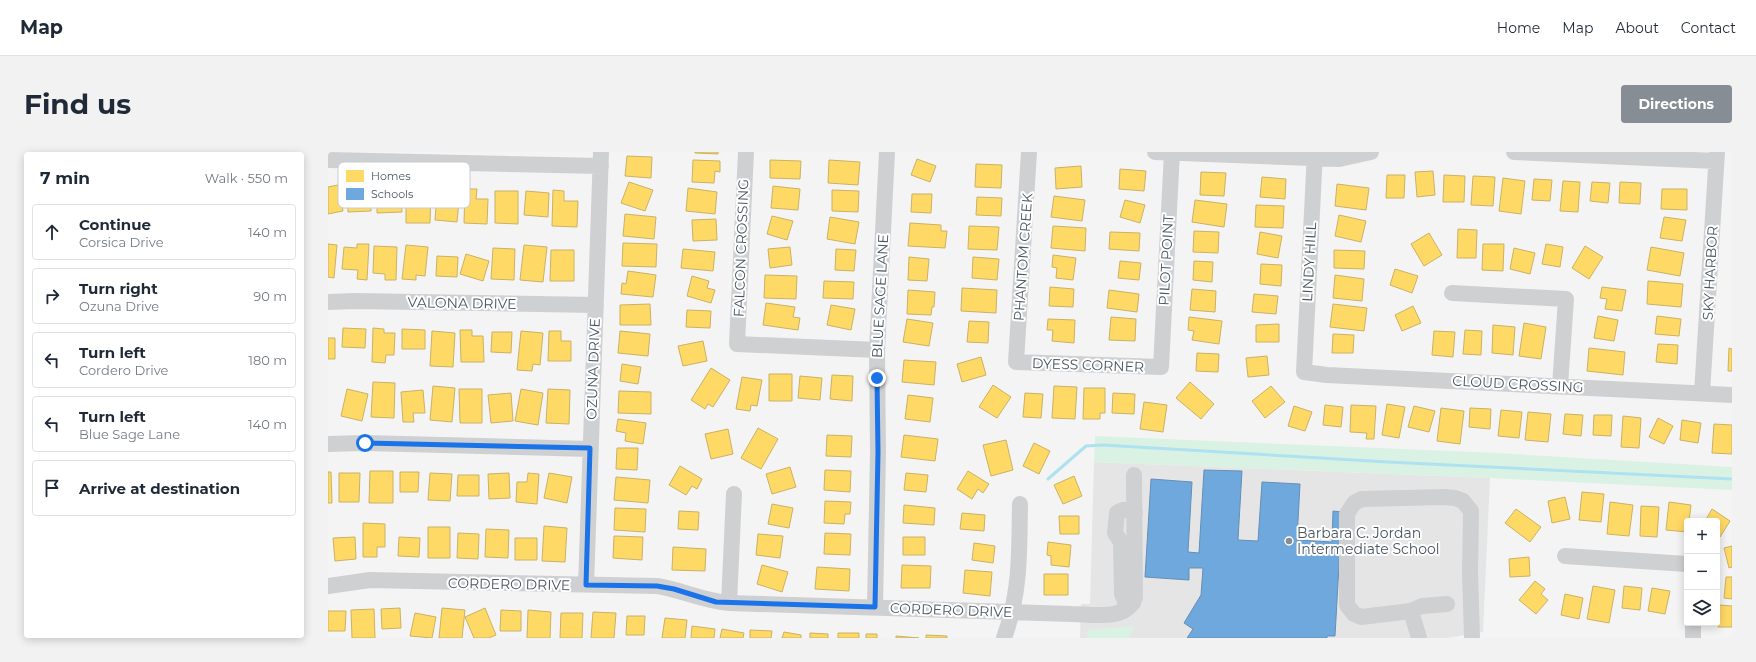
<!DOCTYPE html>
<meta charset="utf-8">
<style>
body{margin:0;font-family:Montserrat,sans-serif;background:#f2f2f3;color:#1f2937}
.controls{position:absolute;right:12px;bottom:12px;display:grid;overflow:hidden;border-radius:4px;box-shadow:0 2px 10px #0003}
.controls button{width:36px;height:36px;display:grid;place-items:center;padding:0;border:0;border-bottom:1px solid #e0e1e3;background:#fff;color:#1f2937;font:20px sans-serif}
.stop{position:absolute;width:12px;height:12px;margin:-9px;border:3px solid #1a73e8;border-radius:50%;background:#fff}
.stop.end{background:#1a73e8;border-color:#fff;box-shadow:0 1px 4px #0008}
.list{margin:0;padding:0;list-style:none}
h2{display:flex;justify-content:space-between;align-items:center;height:52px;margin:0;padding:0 16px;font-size:17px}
h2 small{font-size:13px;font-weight:400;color:#747a83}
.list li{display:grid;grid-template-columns:26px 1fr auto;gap:12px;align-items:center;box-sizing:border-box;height:56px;margin:0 8px 8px;padding:0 8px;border:1px solid #e0e1e3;border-radius:4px}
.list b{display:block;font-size:15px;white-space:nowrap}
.list p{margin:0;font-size:13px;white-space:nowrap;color:#747a83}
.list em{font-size:13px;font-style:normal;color:#747a83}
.icon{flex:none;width:22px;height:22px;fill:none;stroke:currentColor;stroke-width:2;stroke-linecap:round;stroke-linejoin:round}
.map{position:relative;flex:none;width:1404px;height:486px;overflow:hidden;border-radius:4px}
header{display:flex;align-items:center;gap:24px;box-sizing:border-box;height:56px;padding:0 20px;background:#fff;border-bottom:1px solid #e0e1e3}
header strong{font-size:19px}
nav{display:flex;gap:22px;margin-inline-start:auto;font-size:14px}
.intro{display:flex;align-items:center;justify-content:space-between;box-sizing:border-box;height:96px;padding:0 24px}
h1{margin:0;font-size:28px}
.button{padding:10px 18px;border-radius:4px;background:#868d94;color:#fff;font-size:14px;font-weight:700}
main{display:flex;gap:24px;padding:0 24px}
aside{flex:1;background:#fff;border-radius:4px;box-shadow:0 2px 10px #0003}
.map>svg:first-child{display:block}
</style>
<header>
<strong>Map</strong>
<nav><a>Home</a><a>Map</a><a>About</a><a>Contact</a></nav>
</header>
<div class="intro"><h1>Find us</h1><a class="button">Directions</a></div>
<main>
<aside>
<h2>7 min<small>Walk · 550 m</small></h2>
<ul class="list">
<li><svg class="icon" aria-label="ahead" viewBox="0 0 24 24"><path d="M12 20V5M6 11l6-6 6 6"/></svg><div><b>Continue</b><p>Corsica Drive</p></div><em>140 m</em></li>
<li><svg class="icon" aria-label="right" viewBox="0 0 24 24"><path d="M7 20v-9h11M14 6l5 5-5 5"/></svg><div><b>Turn right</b><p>Ozuna Drive</p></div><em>90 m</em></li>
<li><svg class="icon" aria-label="left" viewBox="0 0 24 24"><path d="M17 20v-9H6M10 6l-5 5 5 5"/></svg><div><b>Turn left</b><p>Cordero Drive</p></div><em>180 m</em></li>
<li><svg class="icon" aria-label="left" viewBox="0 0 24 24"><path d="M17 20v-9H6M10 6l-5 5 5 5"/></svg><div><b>Turn left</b><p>Blue Sage Lane</p></div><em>140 m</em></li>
<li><svg class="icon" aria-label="arrive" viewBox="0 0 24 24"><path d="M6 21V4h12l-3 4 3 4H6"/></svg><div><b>Arrive at destination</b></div></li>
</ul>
</aside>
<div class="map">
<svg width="1404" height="486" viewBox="0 0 1404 486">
<rect width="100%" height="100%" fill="#f4f4f4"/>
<path fill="#e6e5e6" d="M766 310 1162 326 1155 480 1119 486H752L753 452H762Z"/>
<path fill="#d9f2e3" d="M767 284 1168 301 1404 315V338L1162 326 766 310Z
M807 474 801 486H759L760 478Z"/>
<path fill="#ffd966" stroke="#c9b264" d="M367 0H390V2L367 1Z
M299 4 324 5 323 26 297 24Z
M589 7 608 14 602 30 583 23Z
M365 8 392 9V20L387 19 386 31 364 30Z
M442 8 473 9 472 27 442 26Z
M501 8 532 10 530 33 500 31Z
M648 12 674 13 673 36 647 35Z
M753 14 754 35 728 37 727 16Z
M792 17 818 19 816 39 791 37Z
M1105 19 1107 43 1089 45 1087 20Z
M873 20 898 21 896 44 872 43Z
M1059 23H1077L1076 46H1058Z
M1116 23 1137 24 1136 50H1115Z
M1145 24 1167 25 1165 54 1143 53Z
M934 25 958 27 957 47 932 45Z
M1175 26 1197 29 1193 62 1171 59Z
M1206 27 1224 28 1222 49 1204 48Z
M1235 29 1252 30 1250 60 1232 59Z
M301 30 325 38 317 59 293 51Z
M1264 30 1282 31 1280 51 1262 49Z
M1292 30 1313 31 1312 52 1291 51Z
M1009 32 1041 36 1038 58 1007 54Z
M10 33 15 59 0 62V35Z
M445 34 472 37 470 58 443 56Z
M62 36H73L74 60 49 61V41L62 40Z
M91 36H103L102 71H78V46H91Z
M360 36 389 40 387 62 358 59Z
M120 37 132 38 129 70 107 68 109 41 119 42Z
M137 37H149L148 47H160L159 72 136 71Z
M1334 37H1359V58L1333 57Z
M225 38 236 39V49H250L249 75 224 74Z
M504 38 531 39 530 60 504 59Z
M43 39V59L20 60 19 40Z
M167 39H190V72L167 71Z
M198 39 221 41 220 65 196 63Z
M584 42H604L603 61 583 60Z
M726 44 757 48 754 69 723 65Z
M649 45 674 46 673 64 648 63Z
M797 48 817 53 812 71 792 65Z
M867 48 899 52 896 75 864 70Z
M928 53 956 54 955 76 927 75Z
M297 62 328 65 326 87 295 84Z
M1011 63 1038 69 1033 90 1007 84Z
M444 64 465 69 459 88 439 82Z
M502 65 531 70 527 92 499 87Z
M1336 65 1358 68 1354 89 1332 86Z
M388 67 389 88 365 89 364 68Z
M582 71 613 73V79H619L617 96 580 94Z
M641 74 671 75 669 98 640 97Z
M725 74 758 76 757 99 723 96Z
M1130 77 1149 78 1148 106H1129Z
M866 79 891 80 890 101 865 100Z
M782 80 812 81 811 99 781 97Z
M932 80 954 84 950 106 929 102Z
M1101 81 1114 103 1096 114 1083 92Z
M295 91 329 92 328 115 294 114Z
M0 92 9 93 6 126 0 125Z
M29 92H41L39 128 29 127 30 118 14 117 16 95 29 96Z
M1155 92H1176L1175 119 1154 118Z
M1218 92 1235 95 1232 115 1214 112Z
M78 93 100 95 97 124 88 123V128L74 127Z
M196 93 219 95 215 130 192 128Z
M46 94 69 95 68 128H57V122L45 121Z
M1257 94 1275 105 1261 127 1244 116Z
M462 95 464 113 442 116 440 97Z
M1323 95 1356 101 1352 124 1319 118Z
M165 96 187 97 186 128 163 127Z
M1186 96 1207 101 1202 122 1182 117Z
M355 97 387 100 385 119 353 116Z
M508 97 528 98 526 119 507 118Z
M223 98H246V129H222Z
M1006 98 1037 99 1036 117 1006 116Z
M138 102 161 109 155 129 132 122Z
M725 103 748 106 745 128 728 126 729 116 724 115Z
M109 104 130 105 129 125 108 124Z
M581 105 601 107 599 129 580 128Z
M645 105 671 107 669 128 644 126Z
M792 109 813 111 811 128 790 126Z
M866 109 885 110 884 130 865 128Z
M933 112 954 113 953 134 932 132Z
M1067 117 1090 124 1084 141 1062 133Z
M300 119 328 123 325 145 293 142 294 131 298 132Z
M437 123 469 124 468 147 436 146Z
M1007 123 1036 127 1034 149 1005 146Z
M364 124 381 129 379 136 387 138 383 151 359 144Z
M496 129 526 130 525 147 495 146Z
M1320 129 1355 132 1353 155 1319 152Z
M722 135 746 137 745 155 721 154Z
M1274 135 1298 138 1294 159 1277 157 1279 147 1272 146Z
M634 136 669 138 668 161 633 159Z
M864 137 888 139 887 160 862 158Z
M580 138 607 140 606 155H604L603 163 579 162Z
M781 138 811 142 809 160 779 156Z
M926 142 950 144 948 162 924 160Z
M438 151 467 155 465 165 472 166 470 178 435 173Z
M322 152 323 173H292V153Z
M1005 152 1039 156 1036 179 1002 175Z
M503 153 527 157 523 178 499 173Z
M1085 154 1093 171 1074 179 1067 163Z
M359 158 383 159 382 176 358 175Z
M1270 164 1290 168 1286 189 1266 186Z
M1329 164 1353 167 1351 184 1327 182Z
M783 165 808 167 807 189 781 188Z
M861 165 894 169 891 192 864 188 866 179 860 178Z
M579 167 605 171 601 194 575 190Z
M720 167 747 168 746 191 724 189 725 178H719Z
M641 169 661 170 660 191 639 190Z
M1196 171 1218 175 1213 207 1191 204Z
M951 172V190H928V173Z
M1165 173 1187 175 1185 203 1164 201Z
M15 176 38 177 37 196 14 195Z
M45 176 56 177V181H67L66 203H58L57 211 44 210Z
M74 177 97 178V197H74Z
M132 178H144V184H155L156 210H133Z
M1137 178 1154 179 1153 203 1135 202Z
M104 179 127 181 125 215 102 214Z
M193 179 215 181 212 213 205 212 204 219 189 218Z
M221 179H233V189H243V209H220Z
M292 179 322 182 320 204 290 201Z
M1106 179 1127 180 1125 205 1104 203Z
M164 180H184L183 201 163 200Z
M1005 182 1026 183 1025 201H1004Z
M0 186H7V207H0Z
M375 189 379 209 355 214 350 194Z
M1330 192 1350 193 1349 212 1328 210Z
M1261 196 1297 200 1295 223 1259 219Z
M1401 196 1404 197V219H1400Z
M869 201 891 202 890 220 868 219Z
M939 204 941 223 920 225 918 206Z
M653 205 658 223 634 230 629 212Z
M576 208 608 210 606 233 574 230Z
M294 212 313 215 310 232 292 229Z
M383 216 402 228 385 255 380 252 377 257 363 248Z
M441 222H464V249H441Z
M504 223 525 224 524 249 502 247Z
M472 224 494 226 492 248 470 246Z
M414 225 434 228 429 254 423 253 422 259 408 257Z
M45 230 67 231 66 266 43 265Z
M862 230 886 252 873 267 848 246Z
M665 233 683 245 669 266 651 255Z
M105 234 127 236 124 270 102 268Z
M726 234 749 235 747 267 724 266Z
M943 234 957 250 937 266 924 249Z
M756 236H777V261H772V267H755Z
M19 237 40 242 34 269 13 264Z
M131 237H154V271H132Z
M193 237 215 241 210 273 187 269Z
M220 237 242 238 241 272 218 271Z
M95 238 97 261H85L86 270H75L73 240Z
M291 239 323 240V262L290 261Z
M183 241 185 269 163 271 160 243Z
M697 241 715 242 713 266 695 265Z
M785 241 807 242 806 262 784 261Z
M580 243 605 246 602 270 577 267Z
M816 250 839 253 835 280 812 277Z
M1059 252 1077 255 1071 286 1054 283Z
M997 253 1015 255 1013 275 995 273Z
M1023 253 1048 254 1046 287H1038L1039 281 1022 280Z
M966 254 984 260 977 279 960 274Z
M1086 254 1107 259 1101 280 1080 275Z
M1113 256 1136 259 1132 292 1109 289Z
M1142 256 1163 257 1162 277 1141 275Z
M1173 258 1194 260 1191 286 1170 284Z
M1200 260 1223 262 1220 290 1197 288Z
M1237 262 1255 263 1253 284 1235 282Z
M1266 263H1284L1283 284 1265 283Z
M1295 264 1313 266 1311 296 1293 295Z
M1330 266 1345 274 1336 292 1321 285Z
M290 267 318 271 315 292 297 289 298 281 288 279Z
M1354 268 1373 271 1370 291 1352 288Z
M1386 272 1404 273V302L1384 301Z
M430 276 450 287 433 317 413 306Z
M400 277 405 302 383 307 377 282Z
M499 283 524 284 523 305 498 304Z
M576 283 610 287 607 309 573 305Z
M678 288 685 318 663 324 655 293Z
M706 291 722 299 711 322 695 314Z
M289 296H310L309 318 288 317Z
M352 314 374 327 369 337 364 334 358 343 341 333Z
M462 315 468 335 444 342 438 322Z
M497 318 523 319 522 340 496 338Z
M42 319H65V351H41Z
M640 319 661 332 655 341 650 337 644 347 629 337Z
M0 320H3L4 351H0Z
M72 320H91L90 340H72Z
M11 321H32L31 350H11Z
M102 321 124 322 122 349 100 348Z
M181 321 182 346 161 347 160 322Z
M200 321 211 322 209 352 188 350 189 330H199Z
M221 321 244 325 239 351 216 346Z
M578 321 600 323 598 340 576 338Z
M130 323H151V344H129Z
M746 324 754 344 735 352 726 333Z
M288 325 322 328 320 351 286 348Z
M1254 340 1276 342 1273 370 1251 368Z
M1237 345 1242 367 1224 371 1220 349Z
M497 349 523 350 522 362H517L516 372 496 371Z
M1282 350 1305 353 1301 384 1279 382Z
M1341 350 1363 353 1361 369H1359V380L1338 378Z
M444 352 465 356 461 376 440 372Z
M576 353 607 356 606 373 575 371Z
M1313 354 1331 355 1329 385 1312 384Z
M287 356 318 357 317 380 286 378Z
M1188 357 1213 375 1202 390 1177 371Z
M1384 357 1402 369 1392 385 1389 383V369H1377Z
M351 359 371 360 370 378 350 377Z
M634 361 657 363 656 379 632 377Z
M731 364H751V382H732Z
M35 371 57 372V395H49V405H35Z
M216 374 239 376 237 410 214 409Z
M100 375H122V406H100Z
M158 377 181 378 180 406 157 405Z
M130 381 151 382 150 407 129 406Z
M497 381 523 382 522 403 496 402Z
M430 382 455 384 452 406 428 403Z
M286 384 315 385 314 408 285 406Z
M27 385 28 407 7 409 5 386Z
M71 385 92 386 91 405 70 404Z
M575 385H597V403H575Z
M187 386H209V408H187Z
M720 390 743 393 741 415 723 413V404L719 403Z
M646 391 667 394 665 411 644 408Z
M1404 394V415L1401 416 1396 396Z
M345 395 378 397 377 419 344 418Z
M1201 405 1202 424 1182 425 1181 407Z
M434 413 460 420 454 440 429 432Z
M574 413 603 414 602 436H573Z
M489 415 522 417 521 439 487 437Z
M637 418 664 420 662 444 635 441Z
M716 422H740V443H716Z
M1398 425H1404V447L1396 446Z
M1207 429 1217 437 1213 442 1220 448 1208 462 1191 448Z
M1265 434 1287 438 1281 471 1259 467Z
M1296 434 1314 436 1312 458 1294 456Z
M1324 436 1342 439 1337 462 1320 459Z
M1237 442 1255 446 1251 467 1233 463Z
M1391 453 1404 454V475H1390Z
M72 456 73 476 54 477 53 457Z
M114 456 137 458 134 486H111Z
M157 456 168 483 161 486H146L137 465Z
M46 457 47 486H24L23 458Z
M173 458 193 459V479H172Z
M200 458 223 460 222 486H199Z
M0 459H18L17 479H0Z
M265 460 288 461 286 486H263Z
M87 461 108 465 104 486 82 484Z
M233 461H255L254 486H232Z
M299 464H317L316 483H298Z
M337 466 359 468 357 486H334Z
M364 474 387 477 386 486H363Z
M394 477 416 481 415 486H392Z
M422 478 444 479 443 486H422Z
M456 480 473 483V486H454Z
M482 481 500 482V486H482Z
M510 481H531V486H510Z
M538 482H549V486H538Z
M598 483 619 484V486H598Z
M568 484 591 486H568Z"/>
<path fill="#6fa8dc" stroke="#648fb7" d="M876 318 914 319 910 388 930 389 934 330 972 332 969 388 1004 390 1005 359 1014 360 1007 484H999V486H859L865 477 856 471 873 443 875 416H861V428L817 425 823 327 864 330 860 400 871 401Z"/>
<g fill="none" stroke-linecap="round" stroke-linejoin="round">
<path stroke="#aee2f0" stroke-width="3" d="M720 327 758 294 775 293 1060 310 1404 327"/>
<path stroke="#ced0d2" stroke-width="16" d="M418 0 409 192 549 198
M701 0 688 210 833 215 844 0
M827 0 1011 7 1043 0
M987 0 976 220 999 223 1404 243
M1186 0 1388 9
M0 8 273 14
M1124 141 1238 147 1232 234
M0 150 27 149 268 153
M1374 241 1389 0
M0 292 37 291 262 297
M1237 404 1359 412
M258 433 273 0
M0 434 42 428 329 434C354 438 376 449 401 451L744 462C764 462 799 470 807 445L806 323
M401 451 406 342
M805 451 797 449 794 442 793 390 787 381 789 361C795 356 800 358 807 361
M547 455 550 300 549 198 559 0
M1083 459 1094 454 1119 452
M676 486C693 439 691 400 692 352
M1091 486 1083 459 1033 465 1026 462 1019 453V362L1026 351 1034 347 1116 345 1127 346 1135 349 1143 359 1142 421 1144 486
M1365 486V471"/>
</g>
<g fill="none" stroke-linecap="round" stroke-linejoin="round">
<path stroke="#1a73e8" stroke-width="5" d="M37 291 262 296 258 433 329 434 346 437 388 450 547 455 550 300 549 226"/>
</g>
<circle fill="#868d94" stroke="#fff" stroke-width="1.5" cx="961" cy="389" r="4"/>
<g text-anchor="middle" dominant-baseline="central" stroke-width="4" stroke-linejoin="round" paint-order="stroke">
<g font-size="14" fill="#4a5661" stroke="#fff">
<text transform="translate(413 96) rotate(-88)">FALCON CROSSING</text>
<text transform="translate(695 105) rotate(-86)">PHANTOM CREEK</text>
<text transform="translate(838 108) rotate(-87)">PILOT POINT</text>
<text transform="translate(981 110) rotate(-87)">LINDY HILL</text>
<text transform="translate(1382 121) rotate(-87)">SKY HARBOR</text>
<text transform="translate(552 144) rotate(-87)">BLUE SAGE LANE</text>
<text transform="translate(134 151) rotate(1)">VALONA DRIVE</text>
<text transform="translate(760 213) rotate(2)">DYESS CORNER</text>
<text transform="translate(265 217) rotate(-88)">OZUNA DRIVE</text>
<text transform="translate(1190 232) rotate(3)">CLOUD CROSSING</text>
<text transform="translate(181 432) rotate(1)">CORDERO DRIVE</text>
<text transform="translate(623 458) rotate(2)">CORDERO DRIVE</text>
</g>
<g font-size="14" fill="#4a5661" stroke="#fff" text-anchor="start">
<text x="969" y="381">Barbara C. Jordan<tspan x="969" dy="16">Intermediate School</tspan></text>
</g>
</g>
<rect x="10" y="10" width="132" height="46" rx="6" fill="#fff" stroke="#c9ccd0" stroke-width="1"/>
<rect x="18" y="18" width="18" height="12" fill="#ffd966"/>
<rect x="18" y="36" width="18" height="12" fill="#6fa8dc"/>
<g font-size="11" fill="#4a5661">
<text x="43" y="28">Homes</text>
<text x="43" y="46">Schools</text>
</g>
</svg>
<div class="controls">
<button>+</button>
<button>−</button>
<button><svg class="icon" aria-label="layers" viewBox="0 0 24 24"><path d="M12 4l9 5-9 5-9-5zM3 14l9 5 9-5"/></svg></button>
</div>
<div class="stop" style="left:37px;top:291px"></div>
<div class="stop end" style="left:549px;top:226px"></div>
</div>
</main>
